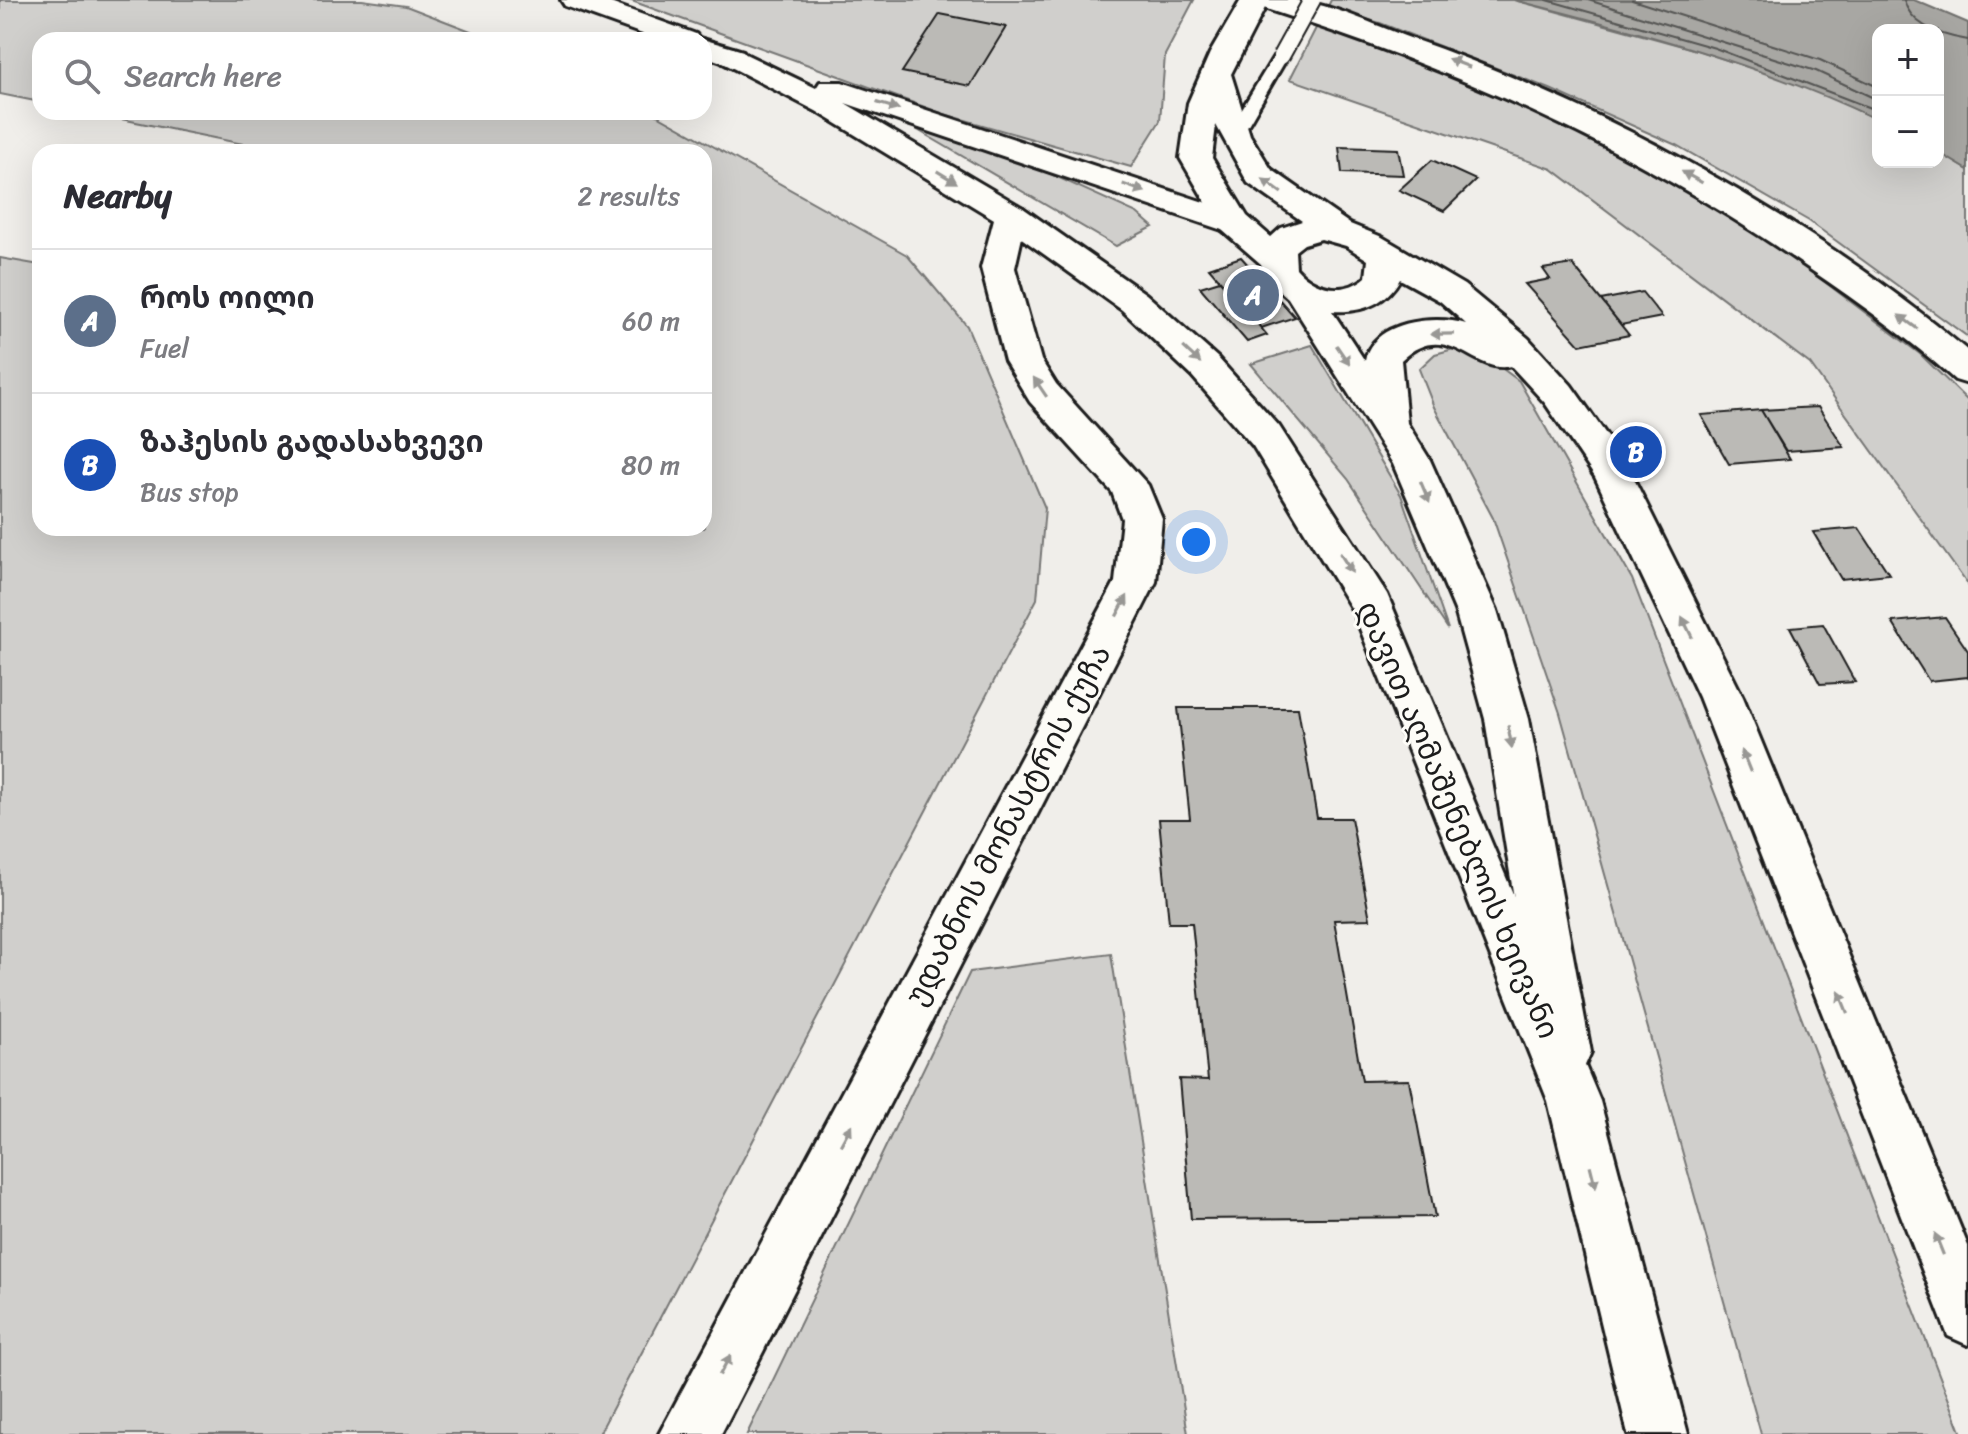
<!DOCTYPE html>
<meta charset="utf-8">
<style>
body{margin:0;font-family:Sriracha,"Noto Sans Georgian",sans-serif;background:#f7f7f7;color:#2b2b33}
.controls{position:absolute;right:24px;top:24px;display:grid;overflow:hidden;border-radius:16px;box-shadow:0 8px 32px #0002}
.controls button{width:72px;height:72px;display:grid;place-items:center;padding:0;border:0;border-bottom:2px solid #e1e1e2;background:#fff;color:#2b2b33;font:40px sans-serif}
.you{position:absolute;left:1196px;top:542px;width:28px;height:28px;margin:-20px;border:6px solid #fff;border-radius:50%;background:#1a73e8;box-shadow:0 0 0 12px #1a73e833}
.badge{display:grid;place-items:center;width:52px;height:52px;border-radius:50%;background:#d1495b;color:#fff;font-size:26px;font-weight:700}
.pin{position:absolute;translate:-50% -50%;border:4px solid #fff;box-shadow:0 2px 8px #0006}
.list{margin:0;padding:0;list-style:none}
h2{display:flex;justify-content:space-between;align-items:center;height:104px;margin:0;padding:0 32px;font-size:34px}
h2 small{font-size:26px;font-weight:400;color:#7c7c81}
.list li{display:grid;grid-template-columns:52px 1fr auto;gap:24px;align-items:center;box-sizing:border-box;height:144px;padding:0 32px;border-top:2px solid #e1e1e2}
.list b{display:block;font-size:30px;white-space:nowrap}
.list p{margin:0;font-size:26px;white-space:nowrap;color:#7c7c81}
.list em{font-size:26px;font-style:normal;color:#7c7c81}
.icon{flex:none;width:44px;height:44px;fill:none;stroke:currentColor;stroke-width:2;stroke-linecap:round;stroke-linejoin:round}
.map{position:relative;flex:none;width:1968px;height:1434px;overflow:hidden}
.search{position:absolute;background:#fff;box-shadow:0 8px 32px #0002;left:32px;top:32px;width:680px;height:88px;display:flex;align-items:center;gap:20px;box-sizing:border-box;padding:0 28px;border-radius:24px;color:#7c7c81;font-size:30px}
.panel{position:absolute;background:#fff;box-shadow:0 8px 32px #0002;left:32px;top:144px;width:680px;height:392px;border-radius:24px}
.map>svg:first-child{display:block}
</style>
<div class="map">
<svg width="1968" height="1434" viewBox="0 0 1968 1434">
<rect width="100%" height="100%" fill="#f0eeea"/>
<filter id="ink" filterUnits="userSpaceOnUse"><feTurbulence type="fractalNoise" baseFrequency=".0125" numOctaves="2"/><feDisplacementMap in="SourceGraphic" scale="16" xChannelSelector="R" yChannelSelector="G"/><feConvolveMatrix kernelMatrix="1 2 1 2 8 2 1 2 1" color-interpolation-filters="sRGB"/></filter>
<g filter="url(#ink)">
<path fill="#d0cfcc" stroke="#767674" stroke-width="2" d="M0 0H362L406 6 494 40H40V102L0 94Z
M629 0H1194L1165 55 1160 121 1131 167 944 114Z
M1331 0H1514L1697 50 1811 88 1878 120V162H1938V152L1968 170V337L1809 221 1676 145 1550 89 1380 23 1327 8Z
M1317 26 1542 109 1748 224 1920 354 1968 401V585L1810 364 1552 169 1290 79Z
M87 112H652L907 255 967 326 1045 508 1037 599 599 1434H0V258L40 265V528H704V152H282Z
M909 125 1004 153 1137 213 1153 227 1116 246Z
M1312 345 1401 495 1448 629 1348 479 1251 364Z
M1461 347 1488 358 1519 381 1632 579 1962 1434H1761L1560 713 1493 518 1434 407 1419 369 1435 354Z
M1111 954 1188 1434H747L970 972Z"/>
<path fill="#a8a7a3" stroke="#706f6d" stroke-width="2" d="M1514 0H1914L1968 23V170L1938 152V30H1878V120C1762 65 1638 31 1514 0Z"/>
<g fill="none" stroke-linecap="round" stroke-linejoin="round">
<path stroke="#545452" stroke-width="2" d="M1547 0 1715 48 1878 111
M1588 0 1816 71 1878 100
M1632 0 1820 60 1878 87
M1904 0C1911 27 1943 36 1968 40"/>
</g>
<path fill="#bbbab6" stroke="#1c1c1c" stroke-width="2" d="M940 14 1006 27 970 86 902 72Z
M1339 147 1398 149 1403 175 1342 173Z
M1432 160 1476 180 1444 211 1399 190Z
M1241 257 1295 317 1261 328 1209 268Z
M1572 264 1621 325 1629 335 1580 345 1525 284 1550 279 1543 269Z
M1220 281 1261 328 1267 335 1247 342 1200 287Z
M1642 292 1662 317 1621 325 1601 300Z
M1818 407 1844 447 1786 451 1761 410Z
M1761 410 1790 459 1729 464 1701 415Z
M1859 528 1889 574 1841 579 1813 532Z
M1945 617 1968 651V677L1929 681 1892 622Z
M1823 624 1855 682 1820 684 1790 627Z
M1178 708H1298L1317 818H1351L1370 919 1334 920 1362 1081 1409 1080 1435 1217 1191 1219 1179 1079 1208 1080 1192 923H1169L1159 819H1190Z"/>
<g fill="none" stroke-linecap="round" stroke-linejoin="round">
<defs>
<path id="service" d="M1281 52 1288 56 1242 135 1228 138 1226 135 1274 56Z"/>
<path id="minor" d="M1011 205 1023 208 1027 215 1015 268 1041 360 1056 384 1148 485 1162 519 1156 582 721 1434H659L1115 582 1122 519 1112 492 1030 402 1005 361 981 268 995 215 999 208Z"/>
<path id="primary" d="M1241 0H1269L1231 74 1250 135 1271 169 1350 224 1382 237 1464 285 1528 338 1571 385 1625 461 1743 697 1968 1246V1345L1948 1336 1699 697 1595 477 1545 403 1511 366C1475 376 1447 316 1401 360L1407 423 1430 460 1497 610 1529 719 1591 1052 1583 1070 1565 1077 1547 1070 1539 1052 1485 719 1455 610 1393 464 1288 298 1270 282 1261 264 1222 230 1180 158 1188 103 1210 53ZM1216 125 1248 183 1302 221 1281 228 1271 237 1247 216 1212 158ZM1321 239 1346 246 1368 260 1366 277C1344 296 1314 289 1296 268L1295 251 1304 244ZM1400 279 1440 301 1466 324C1435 314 1371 321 1365 361L1332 311C1361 313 1385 305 1400 279Z"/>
<path id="trunk" d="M733 48 816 88 820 82H842L1246 216 1251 223 1246 230 1234 234 1222 230 845 103 1023 208 1146 294 1218 358 1279 426 1387 594 1600 1101 1688 1434H1628L1548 1101 1353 611 1253 446 1192 376 1122 310 999 222 816 111 723 63 718 57 723 51Z"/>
<path id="motorway" d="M561 0H602L696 34 699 38 743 51 748 57 743 63 733 66 704 56V40H659L565 6Z
M1253 0C1267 0 1282 0 1295 0 1334 5 1374 25 1410 38 1603 105 1812 219 1968 351V384L1955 380C1910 339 1861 304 1811 270 1637 149 1458 70 1257 6Z"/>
</defs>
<use href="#service" stroke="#1c1c1c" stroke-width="6"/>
<use href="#minor" stroke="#1c1c1c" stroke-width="6"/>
<use href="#primary" stroke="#1c1c1c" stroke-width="6"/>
<use href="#trunk" stroke="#1c1c1c" stroke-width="6"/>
<use href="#motorway" stroke="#1c1c1c" stroke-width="6"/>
<use href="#service" fill="#fdfcf7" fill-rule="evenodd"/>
<use href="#minor" fill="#fdfcf7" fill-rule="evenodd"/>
<use href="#primary" fill="#fdfcf7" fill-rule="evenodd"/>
<use href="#trunk" fill="#fdfcf7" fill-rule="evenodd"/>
<use href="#motorway" fill="#fdfcf7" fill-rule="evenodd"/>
<defs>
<path id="service-bridge" d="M1281 56 1312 0"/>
</defs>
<use href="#service-bridge" stroke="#1c1c1c" stroke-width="20" stroke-linecap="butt"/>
<use href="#service-bridge" stroke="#fdfcf7" stroke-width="16"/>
</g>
<defs><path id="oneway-solid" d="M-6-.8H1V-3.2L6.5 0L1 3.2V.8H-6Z" transform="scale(2)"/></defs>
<g fill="#989794">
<use href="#oneway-solid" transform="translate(1459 63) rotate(-159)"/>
<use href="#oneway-solid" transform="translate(888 106) rotate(17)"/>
<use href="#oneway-solid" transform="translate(947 177) rotate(31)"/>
<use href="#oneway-solid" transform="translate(1692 177) rotate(-151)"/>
<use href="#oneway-solid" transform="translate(1272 186) rotate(-144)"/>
<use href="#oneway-solid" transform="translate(1134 188) rotate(19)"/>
<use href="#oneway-solid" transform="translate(1908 322) rotate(-144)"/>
<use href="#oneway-solid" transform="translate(1442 334) rotate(179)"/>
<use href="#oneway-solid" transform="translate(1192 355) rotate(43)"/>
<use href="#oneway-solid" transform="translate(1343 355) rotate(56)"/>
<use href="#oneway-solid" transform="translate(1040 387) rotate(-124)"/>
<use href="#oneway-solid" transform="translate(1425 492) rotate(67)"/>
<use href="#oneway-solid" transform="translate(1346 563) rotate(58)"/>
<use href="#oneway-solid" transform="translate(1122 606) rotate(-62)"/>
<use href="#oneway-solid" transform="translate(1687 627) rotate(-116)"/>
<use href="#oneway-solid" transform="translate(1510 737) rotate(80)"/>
<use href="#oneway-solid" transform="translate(1746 761) rotate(-112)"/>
<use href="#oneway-solid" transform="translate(1843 1002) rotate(-112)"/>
<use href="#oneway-solid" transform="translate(846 1135) rotate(-62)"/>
<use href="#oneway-solid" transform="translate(1593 1177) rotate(76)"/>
<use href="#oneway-solid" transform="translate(1939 1244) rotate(-112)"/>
<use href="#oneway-solid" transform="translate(725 1365) rotate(-62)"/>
</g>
</g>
<g text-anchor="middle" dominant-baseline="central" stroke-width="6" stroke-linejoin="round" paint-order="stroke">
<g font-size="30" fill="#1c1c1c" stroke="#fdfcf7">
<text transform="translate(1458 820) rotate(67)">დავით აღმაშენებლის ხეივანი</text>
<text transform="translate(1008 825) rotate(-62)">უდაბნოს მონასტრის ქუჩა</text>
</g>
</g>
</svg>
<div class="controls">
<button>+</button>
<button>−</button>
</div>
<div class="you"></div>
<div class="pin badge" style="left:1253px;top:295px;background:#5c6f8a">A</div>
<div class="pin badge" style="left:1636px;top:452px;background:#1a4fb4">B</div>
<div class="search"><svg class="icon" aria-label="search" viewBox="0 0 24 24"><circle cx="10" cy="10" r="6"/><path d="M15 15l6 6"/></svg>Search here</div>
<section class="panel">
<h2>Nearby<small>2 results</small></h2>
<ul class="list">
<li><span class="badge" style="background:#5c6f8a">A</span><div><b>როს ოილი</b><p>Fuel</p></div><em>60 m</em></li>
<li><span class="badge" style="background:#1a4fb4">B</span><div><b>ზაჰესის გადასახვევი</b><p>Bus stop</p></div><em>80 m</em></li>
</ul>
</section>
</div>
